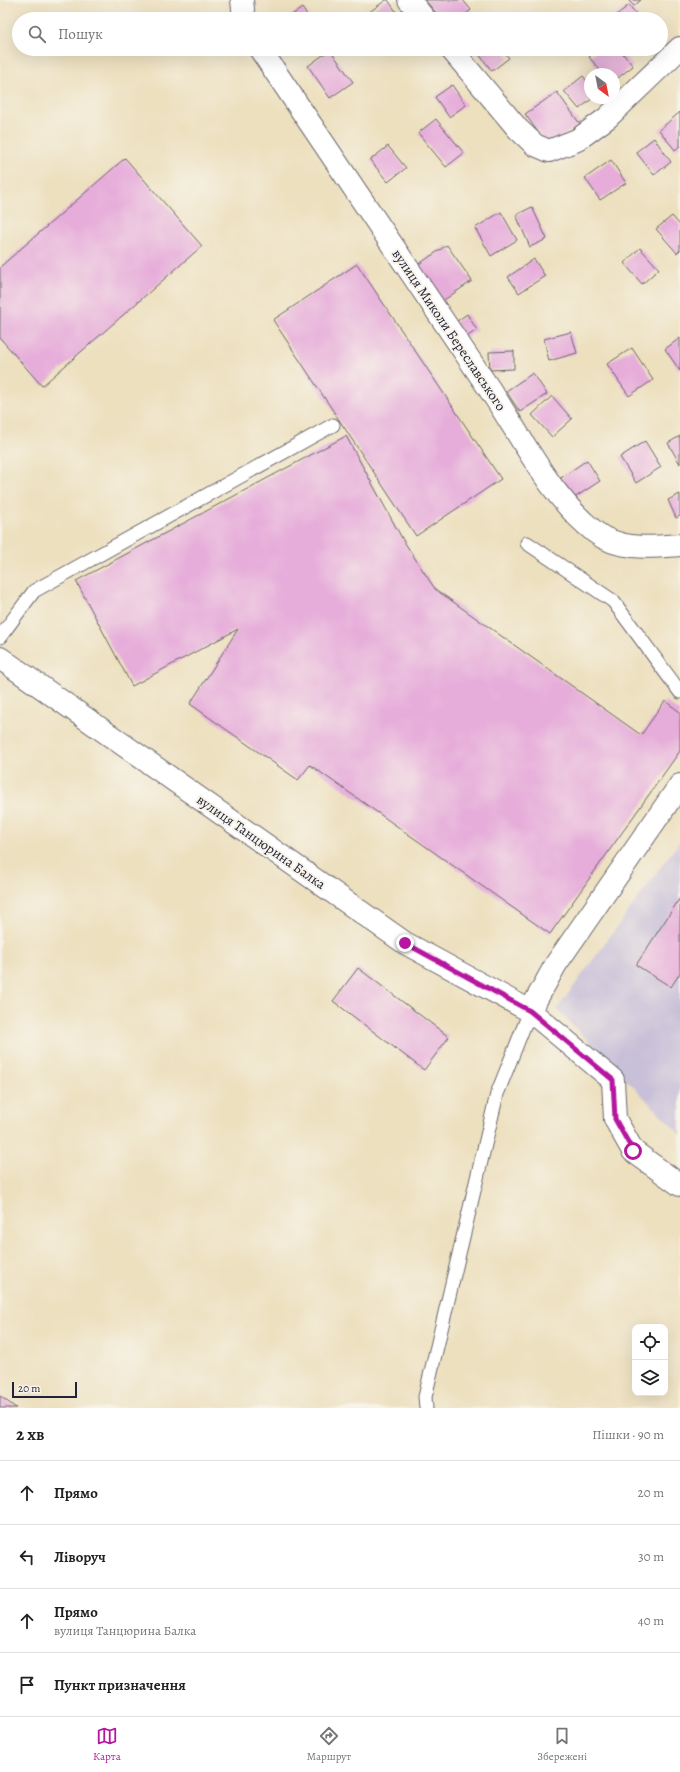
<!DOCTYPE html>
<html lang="uk">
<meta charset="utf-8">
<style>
body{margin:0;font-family:Alegreya,serif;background:#f2f2f2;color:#202124}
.controls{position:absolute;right:12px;bottom:12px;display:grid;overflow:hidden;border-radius:8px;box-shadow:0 4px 16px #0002}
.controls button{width:36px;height:36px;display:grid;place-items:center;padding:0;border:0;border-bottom:1px solid #e0e0e0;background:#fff;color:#202124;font:20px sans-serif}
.compass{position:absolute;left:584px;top:68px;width:36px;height:36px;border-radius:50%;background:#fff;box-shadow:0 4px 16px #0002;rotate:148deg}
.scale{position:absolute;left:12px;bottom:10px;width:65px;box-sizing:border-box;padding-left:4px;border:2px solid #22223b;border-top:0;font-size:11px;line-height:14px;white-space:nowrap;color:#22223b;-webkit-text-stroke:3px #f7f3e8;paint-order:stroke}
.stop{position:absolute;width:12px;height:12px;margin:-9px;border:3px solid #b5179e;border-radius:50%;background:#fff}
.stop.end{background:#b5179e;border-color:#fff;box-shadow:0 1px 4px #0008}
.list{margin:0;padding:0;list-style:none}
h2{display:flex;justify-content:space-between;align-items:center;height:52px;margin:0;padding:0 16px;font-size:17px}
h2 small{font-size:13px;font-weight:400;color:#757577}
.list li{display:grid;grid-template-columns:26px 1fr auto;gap:12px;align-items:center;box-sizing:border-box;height:64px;padding:0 16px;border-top:1px solid #e0e0e0}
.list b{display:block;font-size:15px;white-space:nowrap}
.list p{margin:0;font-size:13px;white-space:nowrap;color:#757577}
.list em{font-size:13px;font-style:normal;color:#757577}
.icon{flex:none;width:22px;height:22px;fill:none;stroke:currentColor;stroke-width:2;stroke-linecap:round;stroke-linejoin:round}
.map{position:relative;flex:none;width:680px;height:1408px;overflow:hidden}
.search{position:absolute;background:#fff;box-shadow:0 4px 16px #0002;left:12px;right:12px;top:12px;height:44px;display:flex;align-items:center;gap:10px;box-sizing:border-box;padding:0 14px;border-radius:22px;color:#757577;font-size:15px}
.sheet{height:308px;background:#fff}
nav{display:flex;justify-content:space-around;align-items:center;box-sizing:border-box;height:56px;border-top:1px solid #e0e0e0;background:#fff;font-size:11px;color:#757577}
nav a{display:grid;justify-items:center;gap:2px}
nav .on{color:#b5179e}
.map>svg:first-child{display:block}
</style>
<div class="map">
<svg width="680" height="1408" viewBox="0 0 680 1408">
<rect width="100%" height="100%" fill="#f7f3e8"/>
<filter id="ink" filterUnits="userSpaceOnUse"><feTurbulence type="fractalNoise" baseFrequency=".025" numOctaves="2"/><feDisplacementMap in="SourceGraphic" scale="8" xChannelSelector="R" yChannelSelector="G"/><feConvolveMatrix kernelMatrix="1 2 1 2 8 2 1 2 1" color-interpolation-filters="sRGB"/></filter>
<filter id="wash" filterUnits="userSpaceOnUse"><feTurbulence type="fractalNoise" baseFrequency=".012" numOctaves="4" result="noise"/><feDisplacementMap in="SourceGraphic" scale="16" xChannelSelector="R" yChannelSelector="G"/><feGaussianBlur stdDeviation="0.9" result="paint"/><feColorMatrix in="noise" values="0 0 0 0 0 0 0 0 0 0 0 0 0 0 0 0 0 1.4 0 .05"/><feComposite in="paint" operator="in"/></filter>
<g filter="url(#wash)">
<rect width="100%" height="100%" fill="#ede0bf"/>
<path fill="#c8bfd8" d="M680 841V1134L557 1009Z"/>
<g id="blocks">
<path fill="#e6acda" d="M386 0H388L401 19H373L368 13Z
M425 0H463L471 10 460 19H441Z
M628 0H641L634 6Z
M629 5 640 19H614L613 18Z
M302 8 310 19H286Z
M475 49H502L509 58 492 71Z
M599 49H619L633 66 614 81V74H603L589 57Z
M330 50 353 82 330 98 308 66Z
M583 76 590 85V98H593L579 109 564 91Z
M452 85 466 105 449 117 435 97Z
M557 92 580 124 548 146 525 114Z
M680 112V146L675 150 659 130Z
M436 119 464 153 446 167 418 133Z
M654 138 671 162 654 175 636 152Z
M388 146 406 168 388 182 370 160Z
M125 158 202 246 42 386 0 338V267Z
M611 160 626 183 600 200 585 178Z
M532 207 547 239 530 247 516 215Z
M501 212 517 240 491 256 475 228Z
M672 216 680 225V250L677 253 656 229Z
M447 245 472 281 441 302 416 266Z
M640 248 659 269 642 284 624 263Z
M534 259 545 276 519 293 508 277Z
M357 264 501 479 416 536 273 320Z
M467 314 477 330 463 339 453 324Z
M571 332 577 353 549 361 544 339Z
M680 338V371L665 349Z
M632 348 653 380 629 396 607 364Z
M514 351V369L490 370 489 352Z
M533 373 547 394 520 412 506 391Z
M552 396 572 419 552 437 532 415Z
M346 436 403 540 435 589 641 735 665 701 680 712V751L550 934 310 765 298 780 190 704 238 629 132 686 76 581Z
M680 436V464L668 443Z
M645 441 661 467 636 483 620 457Z
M587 460 600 481 571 500 558 480Z
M680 494V516L676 518 668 500Z
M680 898V973L671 987 636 965Z
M358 968 449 1037 424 1070 333 1001Z
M0 1396 16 1408H0Z"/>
</g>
</g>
<g filter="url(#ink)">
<use href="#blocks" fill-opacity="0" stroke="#696469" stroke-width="1"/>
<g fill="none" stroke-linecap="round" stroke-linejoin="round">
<defs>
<path id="service" d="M527 543 613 601 680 692
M0 637 34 591 333 425
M426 1408 425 1397 497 1094 530 1011"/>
<path id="minor" d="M242 0 244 19
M409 0 425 19
M260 49C336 162 412 275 488 387 521 435 549 496 595 532 619 551 652 547 680 545
M451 49 518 129 535 145 549 151 577 140 607 118 680 48
M0 658 405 943 530 1011 613 1080 615 1119 633 1151 680 1185
M530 1011 556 964 680 785"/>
</defs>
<use href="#service" stroke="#696469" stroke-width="15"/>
<use href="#minor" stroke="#696469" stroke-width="24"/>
<use href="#service" stroke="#fff" stroke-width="13"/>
<use href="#minor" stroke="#fff" stroke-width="22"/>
</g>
</g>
<g fill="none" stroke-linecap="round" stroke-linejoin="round" filter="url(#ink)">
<path stroke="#b5179e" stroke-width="5" d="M405 943 530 1011 613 1080 615 1119 633 1151"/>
</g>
<g text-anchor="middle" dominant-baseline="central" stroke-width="4" stroke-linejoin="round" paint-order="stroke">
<g font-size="14" fill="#22223b" stroke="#f7f3e8">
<text transform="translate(449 330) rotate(56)">вулиця Миколи Береславського</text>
<text transform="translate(261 842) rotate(35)">вулиця Танцюрина Балка</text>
</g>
</g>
</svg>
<div class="controls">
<button><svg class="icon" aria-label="locate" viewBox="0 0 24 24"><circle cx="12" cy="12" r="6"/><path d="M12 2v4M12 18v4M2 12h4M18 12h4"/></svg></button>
<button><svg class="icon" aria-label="layers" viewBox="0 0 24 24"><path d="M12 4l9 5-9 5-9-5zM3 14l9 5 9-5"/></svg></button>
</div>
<svg class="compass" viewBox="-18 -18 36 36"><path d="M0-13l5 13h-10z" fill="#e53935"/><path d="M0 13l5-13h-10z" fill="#757577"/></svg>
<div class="scale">20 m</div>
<div class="stop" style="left:633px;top:1151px"></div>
<div class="stop end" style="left:405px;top:943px"></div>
<div class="search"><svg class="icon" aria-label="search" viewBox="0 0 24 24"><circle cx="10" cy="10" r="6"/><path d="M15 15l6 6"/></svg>Пошук</div>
</div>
<section class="sheet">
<h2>2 хв<small>Пішки · 90 m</small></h2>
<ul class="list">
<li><svg class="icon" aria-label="ahead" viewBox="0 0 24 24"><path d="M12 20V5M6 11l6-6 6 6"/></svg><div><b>Прямо</b></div><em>20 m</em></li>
<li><svg class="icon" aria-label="left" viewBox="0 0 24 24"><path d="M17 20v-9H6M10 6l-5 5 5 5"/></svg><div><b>Ліворуч</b></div><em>30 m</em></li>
<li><svg class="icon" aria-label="ahead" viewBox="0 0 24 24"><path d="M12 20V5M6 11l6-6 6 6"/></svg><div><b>Прямо</b><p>вулиця Танцюрина Балка</p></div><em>40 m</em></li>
<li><svg class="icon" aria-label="arrive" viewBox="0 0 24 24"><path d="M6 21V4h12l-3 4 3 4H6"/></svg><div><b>Пункт призначення</b></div></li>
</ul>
</section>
<nav>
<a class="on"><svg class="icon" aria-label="map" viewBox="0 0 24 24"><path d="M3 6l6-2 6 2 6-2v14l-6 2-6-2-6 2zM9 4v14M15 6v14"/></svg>Карта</a>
<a><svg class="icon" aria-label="directions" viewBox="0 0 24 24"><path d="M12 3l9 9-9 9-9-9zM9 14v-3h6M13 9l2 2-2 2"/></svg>Маршрут</a>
<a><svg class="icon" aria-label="saved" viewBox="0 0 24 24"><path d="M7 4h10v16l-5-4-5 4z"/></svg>Збережені</a>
</nav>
